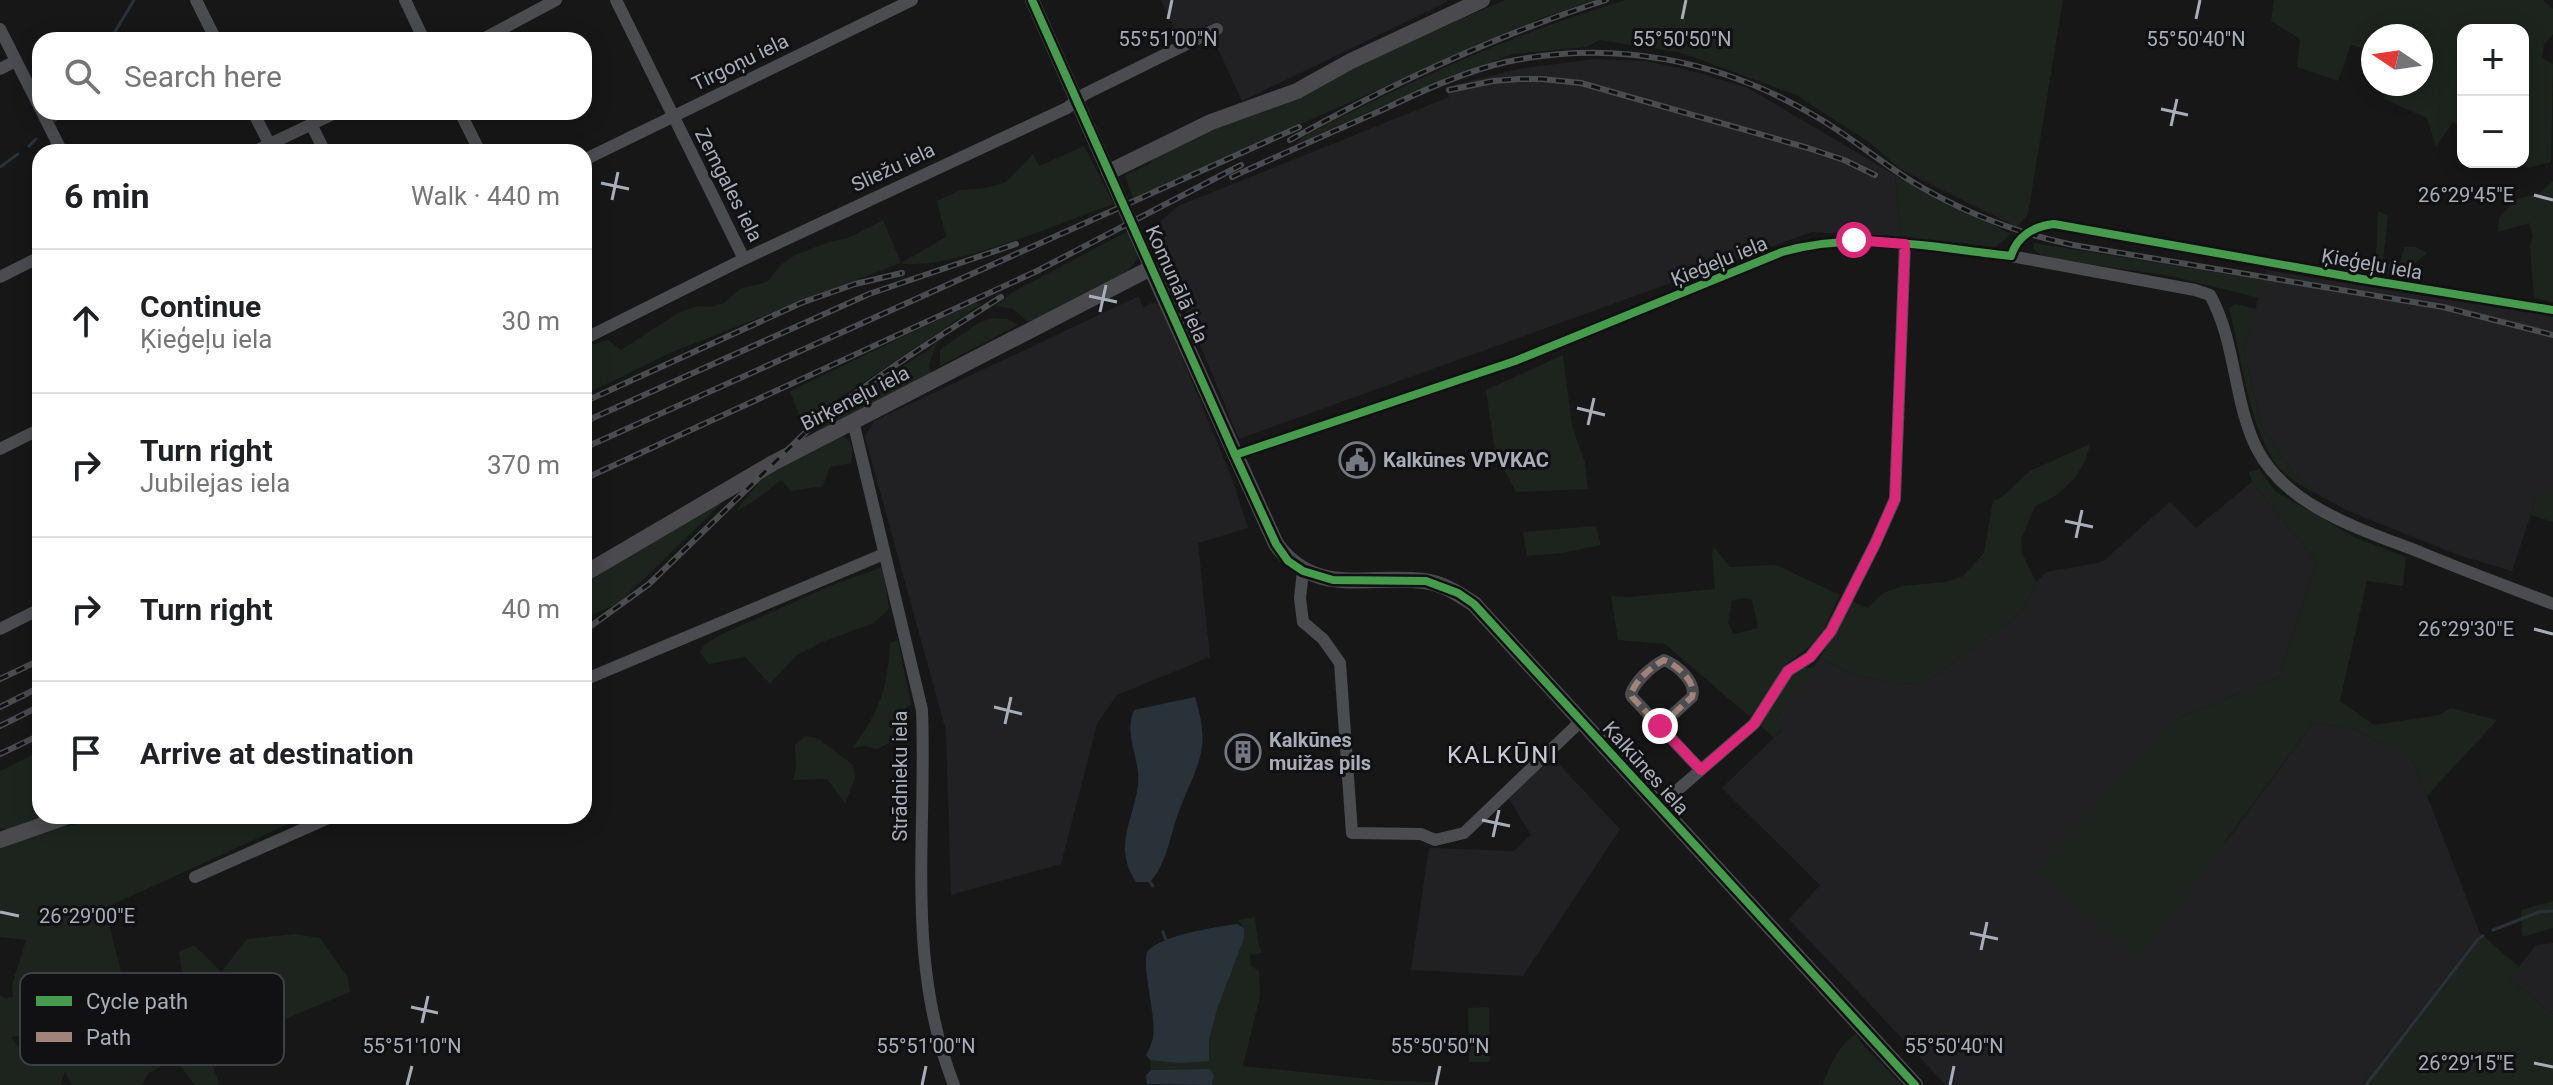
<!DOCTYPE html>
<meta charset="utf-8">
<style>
body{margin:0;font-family:Roboto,sans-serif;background:#f6f6f6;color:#202124}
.controls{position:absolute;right:24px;top:24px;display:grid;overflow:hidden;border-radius:16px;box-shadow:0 4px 20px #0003}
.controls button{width:72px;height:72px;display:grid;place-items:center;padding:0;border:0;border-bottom:2px solid #e0e0e0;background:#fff;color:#202124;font:40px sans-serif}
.compass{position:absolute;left:2361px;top:24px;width:72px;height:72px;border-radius:50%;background:#fff;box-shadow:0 4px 20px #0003;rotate:283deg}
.stop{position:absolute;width:24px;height:24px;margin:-18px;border:6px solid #db2777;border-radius:50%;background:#fff}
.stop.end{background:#db2777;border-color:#fff;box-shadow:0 2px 8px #0008}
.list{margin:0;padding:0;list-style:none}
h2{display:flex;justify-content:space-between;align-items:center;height:104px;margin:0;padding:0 32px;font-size:34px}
h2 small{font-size:26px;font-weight:400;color:#757577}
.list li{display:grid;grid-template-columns:52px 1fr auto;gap:24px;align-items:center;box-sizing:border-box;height:144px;padding:0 32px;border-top:2px solid #e0e0e0}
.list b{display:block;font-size:30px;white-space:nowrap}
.list p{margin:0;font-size:26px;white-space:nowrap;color:#757577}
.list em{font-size:26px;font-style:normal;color:#757577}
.icon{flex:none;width:44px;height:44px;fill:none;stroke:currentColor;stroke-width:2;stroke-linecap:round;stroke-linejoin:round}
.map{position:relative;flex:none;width:2553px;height:1085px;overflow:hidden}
.search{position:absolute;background:#fff;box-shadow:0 4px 20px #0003;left:32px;top:32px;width:560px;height:88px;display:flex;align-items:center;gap:20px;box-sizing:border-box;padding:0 28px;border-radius:24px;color:#757577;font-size:30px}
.panel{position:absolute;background:#fff;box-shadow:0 4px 20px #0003;left:32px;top:144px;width:560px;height:680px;border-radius:24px}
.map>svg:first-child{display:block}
</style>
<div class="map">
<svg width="2553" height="1085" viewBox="0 0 2553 1085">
<rect width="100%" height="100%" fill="#171717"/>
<path fill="#212123" d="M1161 0H1447V2L1242 101 1207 25 1179 39Z
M1593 59 1647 61 1696 72 1748 88 1895 175 1901 238 1812 232 1239 439 1152 229 1178 206 1449 97 1446 87 1518 69Z
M2266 270 2553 316V494L2538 493 2512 571 2458 555 2348 511 2314 492 2294 474 2262 428 2244 351Z
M1139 296 1143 308 1151 303 1160 304 1233 481 1248 528 1198 543 1210 657 1117 695 1097 724 1061 864 951 895 946 731 865 437 874 421Z
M2252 482 2317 562 2279 677 2171 721 2226 842 2313 723 2355 729 2414 762 2480 933 2362 1085H1946L1789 919 1820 885 1722 788 1781 731 1776 718 1820 658 1852 674 1893 683 1924 684 2021 613 2036 582 2046 572 2102 562 2170 502 2196 528Z
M1551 756 1620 829 1523 976 1411 970 1429 848 1514 851 1531 835 1508 798Z
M2553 943V1015L2510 978 2536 945Z"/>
<path fill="#1d241e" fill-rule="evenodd" d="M1506 0H1596L1541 18 1133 198 1125 175 1150 164 1155 157C1239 116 1325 78 1411 42 1443 28 1474 12 1506 0Z
M1626 0H2063L2028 214 2017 227 1900 169 1869 142 1796 95 1682 53 1600 40 1586 47 1513 54 1393 101 1295 145 1303 137C1407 82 1514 33 1626 0Z
M2274 0H2543L2553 9V34L2544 45 2542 58 2553 64 2551 162 2528 168 2519 162H2523V30H2463V127L2453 122 2436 147 2427 118 2384 99 2386 84H2421V36H2373V51L2351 45 2338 81 2297 67 2300 39 2271 21Z
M1084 146 1114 204C1064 221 948 272 900 263L672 352 584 395V347L608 340 621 350 678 313 697 306 711 307 724 303 740 289 767 282 782 264 795 255 829 242 850 237 883 220 901 263 946 237 937 201 960 190 986 188 1006 182 1033 154 1039 166Z
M1895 175 2011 234 1995 247 1901 238Z
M2553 181V302L2534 298 2530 245 2533 236 2529 223 2498 232 2499 218 2516 199 2539 194Z
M2378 211 2388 216 2383 261 2400 262 2405 247H2415L2427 253 2404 273 2375 275Z
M1128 231C1131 237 1137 247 1138 254 1140 276 1048 313 1028 322L1013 309 996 306 1011 293Z
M2034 243 2264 280 2259 298 2171 276 2059 260 2042 256 2033 249Z
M974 303 981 304 802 423 790 391Z
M2235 304 2256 309 2244 351 2262 428 2294 474 2316 494C2304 487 2290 480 2280 469 2248 430 2242 356 2229 308Z
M992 318 1007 319 1018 325 940 366V350L978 323Z
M938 340 929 365 931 373 801 443 877 382 930 349Z
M1563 355 1572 426 1585 463 1588 489 1516 492 1495 452 1486 390Z
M844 436C854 444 853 451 851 463L830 467 823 486 791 491 781 480 757 499 734 513 762 478 822 444Z
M2090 444 2086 460 2075 478 2058 494 2035 507 2021 539 2022 553 2036 582 2021 613 1924 684 1893 683 1852 674 1820 658 1851 601 1868 608 1883 593 1903 586 1946 582 1963 576 1984 553 1993 501 2002 497 2030 471Z
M2259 469 2275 491 2356 538 2406 557 2403 586 2367 581 2340 701 2374 725 2439 715 2451 708 2497 720 2427 796 2414 762 2355 729 2313 723 2138 960 2036 870 2171 721 2279 677 2317 562 2252 482 2249 472Z
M2538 492 2553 494V522L2531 515Z
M716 502 721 504 619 603 584 618V586L627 554Z
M1596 526 1601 545 1562 553 1527 556 1523 532Z
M1713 546 1730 567 1776 565 1840 595 1824 629 1812 645 1786 664 1754 712 1749 716 1665 644 1618 640 1611 596 1628 597 1715 589 1712 554ZM1744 598 1752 600 1758 628 1733 634 1728 622 1732 601Z
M883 567 889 609 874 623 822 642 796 656 770 684 745 657 709 664 700 653 704 645 722 634 835 584Z
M898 640 911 704 902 711 893 741 877 749 864 746 852 748C879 714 888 686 890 643Z
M1798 667 1815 668 1776 718 1781 730 1774 737 1758 724Z
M806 736 819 739 853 765 855 778 845 803 827 779 793 780C798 764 795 760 795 745Z
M40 751V816H51L13 831 0 828V771Z
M86 816H306L105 908 122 976 133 972 165 985H184L179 952 194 945 221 972 247 939 295 934 320 938 348 978 350 992 209 1051 210 1059 220 1085H195L178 1063 194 1049 189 1033 202 1007 200 996 192 997 175 1025 157 1028 156 1036 163 1065 149 1073 142 1085H72L65 1071 61 1085H0V995L5 998 13 997 12 985 26 940 0 937V847L43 831 88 822ZM67 1027 39 1061 30 1063 11 1037Z
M2553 901V928L2522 937 2521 910Z
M1255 917 1258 942 1262 953 1250 955 1251 966 1259 971 1260 996 1243 1066 1389 1081 1434 1082 1433 1085H1212L1213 1075 1210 1069 1151 1070 1150 1060 1178 1063 1209 1050C1207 1018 1232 969 1244 938V928L1238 920Z
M2480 933 2519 967 2510 978 2553 1015V1085H2362Z
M1489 1007 1490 1062H1469L1468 1008Z
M1856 1034 1864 1046 1902 1085H1823C1828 1069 1841 1041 1856 1034Z"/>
<path fill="#2a3239" d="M1195 697C1200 714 1204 730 1202 747 1199 768 1188 787 1181 806 1170 831 1169 861 1150 882H1136C1112 846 1134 820 1138 785 1141 759 1123 735 1134 710Z
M1237 924 1244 928V938L1217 1009 1209 1040V1061L1178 1063 1150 1060 1146 1055C1149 1050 1152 1043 1153 1038 1157 1018 1140 961 1148 951 1162 935 1216 927 1237 924Z
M1210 1069 1214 1075 1212 1085 1147 1084 1146 1076 1151 1070Z"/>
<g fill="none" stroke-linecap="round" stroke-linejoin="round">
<path stroke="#2a3239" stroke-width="3" d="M110 40 134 0
M55 121 61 112
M29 146 36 139
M0 167 18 154
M1150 882 1153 886
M2493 930 2539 912 2553 911
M1163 932 1166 940
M2366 1085 2478 939 2483 936"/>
<path stroke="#4b4c50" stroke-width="12" d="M196 0 216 40
M405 0 424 40
M616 0 744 259
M0 29 40 108
M481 40 556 0
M0 69 16 61
M42 112 62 152
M253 112 269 143
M460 112 480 152
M311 124 325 152
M253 152 337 112
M584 160 912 0
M2011 256 2195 290 2210 295C2236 342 2233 399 2256 447 2286 508 2364 530 2422 553 2465 571 2509 587 2553 604
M0 277 40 257
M584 339 744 259 1067 108 1085 94 1217 29
M853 421 922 710C927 838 905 962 954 1085
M0 449 40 429
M1235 455 1515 361 1782 252C1857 230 1935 248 2011 256 2017 236 2034 226 2054 224L2362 279 2553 310
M1303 571 1300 598 1303 622 1323 639 1340 663 1352 833 1421 834 1435 840 1464 833 1581 721
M0 629 40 609
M584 680 884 554
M1660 726 1692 697C1697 682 1677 665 1664 660 1652 666 1635 681 1631 694L1632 697 1701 770
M1659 806 1754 724 1788 671 1810 657 1831 631 1875 544 1895 499 1905 244
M195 877 333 816"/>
<path stroke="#4b4c50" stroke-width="14" d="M1032 0 1151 268"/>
<path stroke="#4a4a4e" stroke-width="16" d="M1109 172 1211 122 1297 91 1351 61 1482 0
M584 574 773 463 1151 268 1276 544C1315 598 1367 574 1424 581 1442 583 1459 594 1474 604L1915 1085
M0 840 69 816"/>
<defs>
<path id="rail" d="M1449 90 1493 81 1519 79H1542L1581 83 1808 148 1844 160 1875 175
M1290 140C1391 84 1496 35 1606 0
M1232 177C1282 154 1332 132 1382 110 1422 91 1463 72 1506 62 1614 39 1721 60 1815 116 1850 136 1881 163 1916 184 1965 213 2017 233 2073 245L2443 307 2553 335
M584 402 801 303 855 284 902 273
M584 422 869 294 1016 244
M584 448 1299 127
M584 479 1037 271 1241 165
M584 631 649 584 807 431C868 380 935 339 1001 297
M0 679 40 660
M0 707 40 687
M0 726 40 706
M0 754 40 735"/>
</defs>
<use href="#rail" stroke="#4b4c4f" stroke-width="6"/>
<use href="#rail" stroke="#111113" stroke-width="3" stroke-dasharray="9" stroke-linecap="butt"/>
<path stroke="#a18479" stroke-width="6" stroke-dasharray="12 6" stroke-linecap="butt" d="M1660 726 1692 697C1697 682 1677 665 1664 660 1652 666 1635 681 1631 694L1632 697 1701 770"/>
<defs>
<path id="cycleway" d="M1032 0 1235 455 1276 544 1288 561 1303 571 1333 580 1426 581 1458 593 1474 604 1915 1085
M1235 455 1515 361 1782 252C1857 230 1935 248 2011 256 2017 236 2034 226 2054 224L2362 279 2553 310"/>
</defs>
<use href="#cycleway" stroke="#111113" stroke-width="13"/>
<use href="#cycleway" stroke="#469c4c" stroke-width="8"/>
</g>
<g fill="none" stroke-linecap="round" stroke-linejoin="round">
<path stroke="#db2777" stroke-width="10" d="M1660 726 1701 770 1754 724 1788 671 1810 657 1831 631 1875 544 1895 499 1905 244 1854 240"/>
</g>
<path fill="none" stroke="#a8adb8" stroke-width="3" d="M1168 19 1172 0M1682 19 1686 0M2196 19 2200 0M2161 109 2188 115M2171 126 2177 99M601 183 629 189M2534 195 2553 200M612 200 618 172M1089 296 1117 302M1100 312 1106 285M1577 408 1605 415M1588 425 1594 398M2065 521 2093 527M2076 538 2082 510M2534 629 2553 634M994 707 1022 714M1005 724 1011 697M1482 820 1510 826M1493 837 1499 810M0 912 19 916M1970 933 1998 939M1981 950 1987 922M411 1007 438 1013M422 1023 428 996M2534 1063 2553 1067M407 1085 412 1066M922 1085 926 1066M1436 1085 1440 1066M1950 1085 1954 1066"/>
<defs>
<symbol id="civic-ring" viewBox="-11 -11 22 22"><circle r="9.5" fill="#111113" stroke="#757880" stroke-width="1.5"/><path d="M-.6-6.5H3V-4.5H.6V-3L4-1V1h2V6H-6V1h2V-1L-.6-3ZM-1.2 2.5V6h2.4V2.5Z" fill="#757880"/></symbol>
<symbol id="building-ring" viewBox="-11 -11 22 22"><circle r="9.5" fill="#111113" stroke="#757880" stroke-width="1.5"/><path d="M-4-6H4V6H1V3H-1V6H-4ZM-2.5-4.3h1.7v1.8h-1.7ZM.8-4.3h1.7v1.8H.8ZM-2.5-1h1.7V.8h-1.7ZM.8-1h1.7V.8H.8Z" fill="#757880"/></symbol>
</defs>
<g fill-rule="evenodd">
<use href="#civic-ring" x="1337" y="440" width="40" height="40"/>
<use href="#building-ring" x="1223" y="732" width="40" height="40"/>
</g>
<g text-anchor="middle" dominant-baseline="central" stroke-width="6" stroke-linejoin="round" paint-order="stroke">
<g font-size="20" fill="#a8adb8" stroke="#111113">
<text transform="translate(740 62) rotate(-26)">Tirgoņu iela</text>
<text transform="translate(893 167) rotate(-25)">Sliežu iela</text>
<text transform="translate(729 185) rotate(63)">Zemgales iela</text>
<text transform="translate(1719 261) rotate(-22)">Ķieģeļu iela</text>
<text transform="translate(2372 264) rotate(10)">Ķieģeļu iela</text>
<text transform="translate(1177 284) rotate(66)">Komunālā iela</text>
<text transform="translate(855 398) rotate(-27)">Birķeneļu iela</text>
<text transform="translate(1646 768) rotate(48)">Kalkūnes iela</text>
<text transform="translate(900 776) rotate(-90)">Strādnieku iela</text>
</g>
<g font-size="20" font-weight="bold" fill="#a8adb8" stroke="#111113" text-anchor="start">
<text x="1383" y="460">Kalkūnes VPVKAC</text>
<text x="1269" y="740">Kalkūnes<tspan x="1269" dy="23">muižas pils</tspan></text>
</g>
<g font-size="24" letter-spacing="2" fill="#c9ccd4" stroke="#111113">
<text x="1503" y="755">KALKŪNI</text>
</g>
</g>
<rect x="20" y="973" width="264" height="92" rx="12" fill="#111113" stroke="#3e4045" stroke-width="2"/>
<rect x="36" y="996" width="36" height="10" fill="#469c4c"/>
<rect x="36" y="1032" width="36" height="10" fill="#a18479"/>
<g font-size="22" fill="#a8adb8">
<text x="86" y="1009">Cycle path</text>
<text x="86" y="1045">Path</text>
</g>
<g font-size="20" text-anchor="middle" fill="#a8adb8" stroke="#111113" stroke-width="6" stroke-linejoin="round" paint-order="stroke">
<text x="1168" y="46">55°51'00"N</text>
<text x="1682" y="46">55°50'50"N</text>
<text x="2196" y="46">55°50'40"N</text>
<text x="2466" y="202">26°29'45"E</text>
<text x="2466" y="636">26°29'30"E</text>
<text x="87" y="923">26°29'00"E</text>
<text x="412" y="1053">55°51'10"N</text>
<text x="926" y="1053">55°51'00"N</text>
<text x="1440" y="1053">55°50'50"N</text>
<text x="1954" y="1053">55°50'40"N</text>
<text x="2466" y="1070">26°29'15"E</text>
</g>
</svg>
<div class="controls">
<button>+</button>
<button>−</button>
</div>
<svg class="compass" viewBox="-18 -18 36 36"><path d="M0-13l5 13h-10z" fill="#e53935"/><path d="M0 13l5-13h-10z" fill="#757577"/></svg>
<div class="stop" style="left:1854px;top:240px"></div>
<div class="stop end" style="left:1660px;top:726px"></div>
<div class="search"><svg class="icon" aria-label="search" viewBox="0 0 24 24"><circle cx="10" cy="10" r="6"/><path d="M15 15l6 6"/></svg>Search here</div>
<section class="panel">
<h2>6 min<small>Walk · 440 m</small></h2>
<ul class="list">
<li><svg class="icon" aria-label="ahead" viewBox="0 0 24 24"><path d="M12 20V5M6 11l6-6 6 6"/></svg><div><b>Continue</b><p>Ķieģeļu iela</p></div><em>30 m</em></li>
<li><svg class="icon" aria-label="right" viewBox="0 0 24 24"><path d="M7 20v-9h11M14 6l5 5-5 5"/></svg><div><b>Turn right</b><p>Jubilejas iela</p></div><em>370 m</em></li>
<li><svg class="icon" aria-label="right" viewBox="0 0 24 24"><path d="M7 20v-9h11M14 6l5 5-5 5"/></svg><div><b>Turn right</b></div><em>40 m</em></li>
<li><svg class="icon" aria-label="arrive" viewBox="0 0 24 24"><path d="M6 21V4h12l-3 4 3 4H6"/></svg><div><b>Arrive at destination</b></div></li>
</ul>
</section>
</div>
